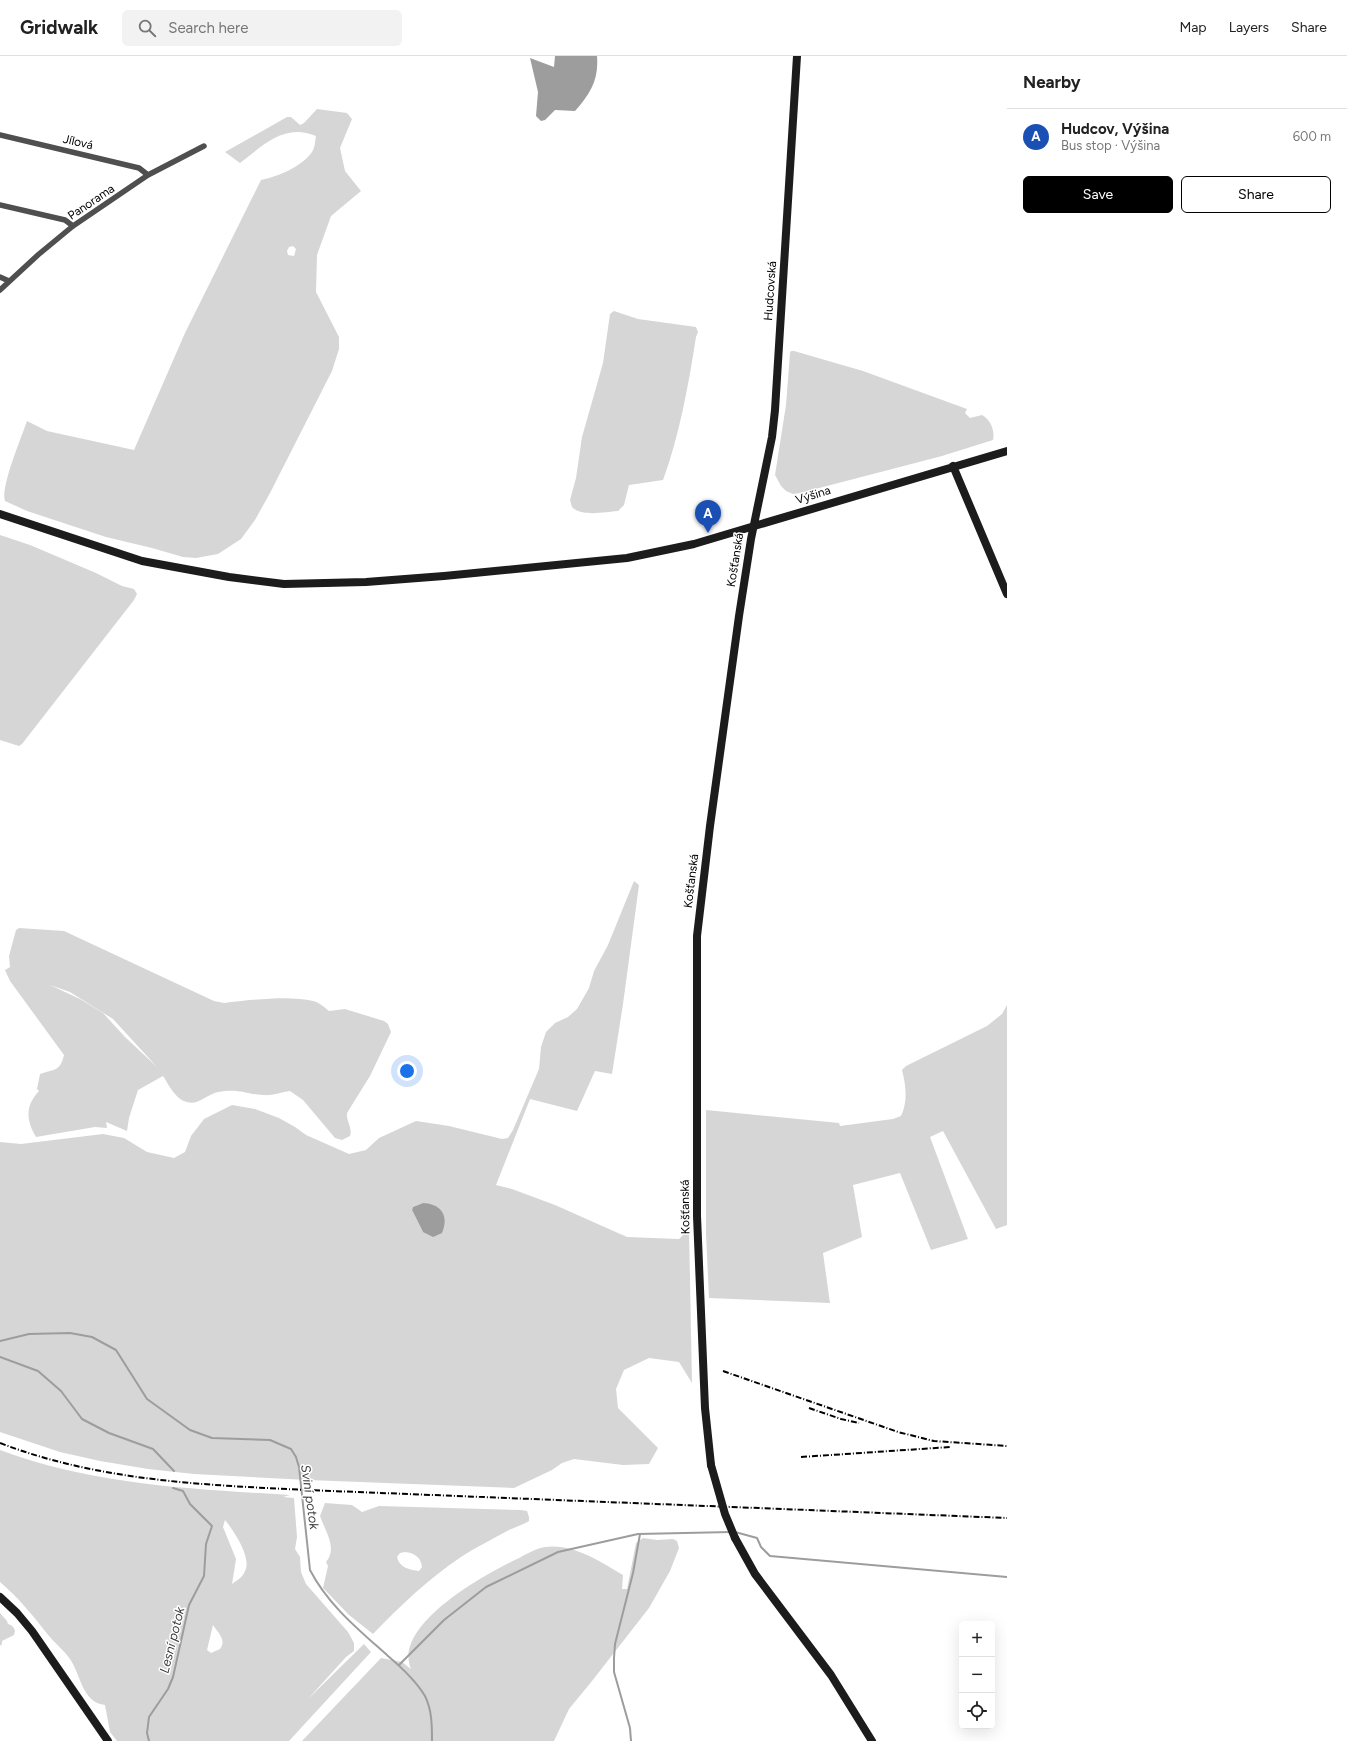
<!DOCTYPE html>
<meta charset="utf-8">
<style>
body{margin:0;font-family:Figtree,sans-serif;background:#f2f2f2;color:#222}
.controls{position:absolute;right:12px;bottom:12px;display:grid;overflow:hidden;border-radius:6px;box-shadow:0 4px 16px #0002}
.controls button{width:36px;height:36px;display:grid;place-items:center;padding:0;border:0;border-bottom:1px solid #e0e0e0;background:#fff;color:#222;font:20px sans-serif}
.you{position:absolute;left:407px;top:1015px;width:14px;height:14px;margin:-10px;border:3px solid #fff;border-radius:50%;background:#1a73e8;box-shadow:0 0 0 6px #1a73e833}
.badge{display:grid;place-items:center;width:26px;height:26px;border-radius:50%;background:#000;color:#fff;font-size:13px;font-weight:700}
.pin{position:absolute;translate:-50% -33px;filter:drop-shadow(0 1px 2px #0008)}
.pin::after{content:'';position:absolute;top:21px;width:14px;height:12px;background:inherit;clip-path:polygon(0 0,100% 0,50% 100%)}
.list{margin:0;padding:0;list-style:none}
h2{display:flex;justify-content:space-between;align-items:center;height:52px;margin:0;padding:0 16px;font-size:17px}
h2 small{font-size:13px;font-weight:400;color:#767676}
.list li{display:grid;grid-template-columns:26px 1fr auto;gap:12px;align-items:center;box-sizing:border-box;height:56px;padding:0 16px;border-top:1px solid #e0e0e0}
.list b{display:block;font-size:15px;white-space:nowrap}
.list p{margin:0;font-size:13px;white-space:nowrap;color:#767676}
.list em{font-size:13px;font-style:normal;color:#767676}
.actions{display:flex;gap:8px;padding:12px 16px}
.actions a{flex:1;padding:9px 0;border:1px solid #000;border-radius:6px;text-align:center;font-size:14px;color:#000}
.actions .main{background:#000;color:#fff}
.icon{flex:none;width:22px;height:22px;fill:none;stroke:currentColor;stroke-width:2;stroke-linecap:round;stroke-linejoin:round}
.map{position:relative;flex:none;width:1007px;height:1685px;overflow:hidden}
header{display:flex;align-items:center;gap:24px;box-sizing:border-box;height:56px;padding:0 20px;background:#fff;border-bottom:1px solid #e0e0e0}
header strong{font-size:19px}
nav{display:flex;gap:22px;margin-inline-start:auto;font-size:14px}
.search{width:280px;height:36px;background:#f2f2f2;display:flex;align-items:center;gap:10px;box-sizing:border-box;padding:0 14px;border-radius:6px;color:#767676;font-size:15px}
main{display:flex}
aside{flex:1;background:#fff}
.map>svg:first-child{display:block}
</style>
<header>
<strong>Gridwalk</strong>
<div class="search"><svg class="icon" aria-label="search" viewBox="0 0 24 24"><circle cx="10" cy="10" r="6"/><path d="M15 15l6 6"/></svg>Search here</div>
<nav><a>Map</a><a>Layers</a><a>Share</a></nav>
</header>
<main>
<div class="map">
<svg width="1007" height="1685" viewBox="0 0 1007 1685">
<rect width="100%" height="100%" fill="#fff"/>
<path fill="#d6d6d6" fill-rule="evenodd" d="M317 53 347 57 352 63 340 92 345 115 361 135 331 160 317 199 316 236 339 281V293L332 315 270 437 255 464 241 483 218 498 196 502 183 501 152 492 106 481 27 455 5 445C0 432 22 380 27 365L47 375 134 394 185 277 261 124C277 121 303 110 312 96 315 92 315 85 316 80 284 67 264 89 240 107L225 96 287 61H291L300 69 304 67ZM293 190 296 193 294 200 288 199 287 195 289 191Z
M614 255 638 263 696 271 698 276 696 281C689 327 679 381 663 424L629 429 624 449 618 455C605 456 581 461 572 451L570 444 576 422 582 381 603 307 610 258Z
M791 295H794L863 315 967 353 965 357 970 362 982 359C991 364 995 375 993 384L942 400 800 437 793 438 786 435 781 430 775 419 786 349 790 297Z
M0 479 30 489 96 517 122 530 134 533 137 538 134 544 22 688 19 690 0 684Z
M634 825 639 829 623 948 612 1018 595 1015 577 1055 530 1043 496 1129 512 1133 555 1149 627 1181 679 1183 689 1173 692 1327 679 1306 649 1302 624 1314 616 1333 618 1352 658 1392 649 1408 623 1409 574 1403 562 1407 552 1414 514 1432 308 1424 194 1418 148 1413 100 1405 60 1396 0 1376V1086L21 1088 103 1078 124 1082 147 1096 174 1102 185 1096 191 1080 204 1063 232 1049 255 1053 279 1062 295 1071 306 1079 349 1098 366 1094 379 1082 416 1065 449 1070 502 1083 508 1082 513 1074 539 1013 541 991 546 976 555 967 568 961 577 953 589 932 594 915 608 889ZM423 1147V1176L412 1154 413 1151Z
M19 872 64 875 214 945 224 947C249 944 290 939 313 945 320 947 324 951 329 955L345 953 384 965 388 968 391 976 370 1020 347 1057C346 1066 353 1072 350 1080L342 1084 335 1082 303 1044 290 1035C281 1036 272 1040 263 1039 245 1038 239 1032 218 1036 207 1038 198 1050 187 1046 175 1043 169 1029 163 1020L138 1034 129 1062 127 1075 106 1066 107 1072 95 1071 36 1081C26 1064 25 1050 39 1035L37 1033 40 1018C54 1013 60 1016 64 999L10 925 5 914 10 911 9 900 16 874ZM50 929 70 936 113 963 157 1011 125 981 103 957 80 943Z
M1007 949V1169L996 1173 943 1075 930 1081 968 1183 931 1194 900 1117 853 1129 862 1181 823 1197 830 1247 709 1242 706 1178V1054L839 1067 840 1070 893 1063 901 1060C908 1045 906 1030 902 1014L906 1010 987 970 1002 958Z
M0 1394C93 1429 192 1433 290 1439L283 1441 294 1442 297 1481 295 1493 300 1501 301 1516 306 1528 348 1576 354 1587V1595L346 1601 308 1643 364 1588 371 1596 289 1685H117L110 1676 105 1649C84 1647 81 1623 73 1608 68 1598 57 1589 49 1580 34 1561 19 1542 0 1526ZM225 1464C234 1475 252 1502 245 1515 243 1521 236 1525 232 1528L236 1503 223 1471ZM213 1569C218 1577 227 1584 220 1593L211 1597 207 1594Z
M325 1447 352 1449 362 1456 379 1450 521 1454 527 1455 529 1461V1465C522 1469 516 1471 509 1474 493 1483 476 1491 461 1501 428 1523 400 1550 373 1578L349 1559 323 1532 328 1510 326 1506C338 1492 325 1475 320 1460ZM405 1496C414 1497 421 1501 422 1511L419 1515C409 1514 399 1511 397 1501L400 1497Z
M643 1482 657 1484 673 1483 677 1485 679 1492 670 1515 649 1552 592 1625 569 1653 554 1685H302L381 1602 402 1606 411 1613C392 1569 485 1518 517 1503 525 1499 536 1492 545 1491 573 1487 601 1506 623 1519L622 1533H627L636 1487Z
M0 1557 7 1565 8 1568C12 1569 14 1571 15 1575L14 1579 2 1585V1588L0 1590Z"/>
<path fill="#9d9d9d" d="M555 0H597C599 24 590 38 575 55L555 54 545 64 541 65 536 60 538 36 530 2 554 11Z
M423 1147C442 1148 449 1160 442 1177L433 1181 423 1176 412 1154 413 1151Z"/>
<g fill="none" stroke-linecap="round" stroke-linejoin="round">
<path stroke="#9d9d9d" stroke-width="2" d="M0 1285 29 1278 70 1277 92 1281 116 1294 147 1343 190 1374 212 1382 270 1384 291 1393 296 1401 299 1411 310 1514C328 1549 359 1574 388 1600 401 1611 416 1625 425 1640 432 1654 432 1670 432 1685
M0 1301 38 1315 61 1335 82 1363 109 1377 153 1393 174 1415
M735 1476 757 1482 761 1491 770 1500 1007 1521
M399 1609 444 1564 486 1531 558 1496 638 1478 731 1476
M149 1685 147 1677 149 1661 168 1633 173 1621 189 1549 204 1520 206 1488 212 1470 190 1448 183 1435 173 1432
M631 1685 630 1672 614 1616V1602L615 1588 633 1517 640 1478"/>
<path stroke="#4f4f4f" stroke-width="5.5" d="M0 79 139 112 148 119
M0 149 65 164 73 170
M0 221 9 225
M0 234 39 198 73 170 148 119 204 90"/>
<path stroke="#1c1c1c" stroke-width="8" d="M953 410 1007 538
M0 458 142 505 229 521 284 528 366 526 444 520 627 502 694 488 1007 395
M711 1409 705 1352 697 1160V880L710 770 739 560 751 483 772 381 775 354 797 0
M735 1482 755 1518 831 1619 872 1685
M0 1541 17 1557 32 1575 108 1685"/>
<path stroke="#000" stroke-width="2" stroke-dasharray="6 2 1 2" stroke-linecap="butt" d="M723 1315 898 1376 934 1385 1007 1390
M809 1352 841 1363 859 1367
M0 1387C99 1425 203 1429 307 1434L1007 1462
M801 1401 950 1391"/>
<path stroke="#1c1c1c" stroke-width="8" d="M711 1409 725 1458 735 1482"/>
</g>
<g text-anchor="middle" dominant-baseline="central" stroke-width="3" stroke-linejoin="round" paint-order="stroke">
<g font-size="12" fill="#000" stroke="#fff">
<text transform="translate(78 86) rotate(13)">Jílová</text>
<text transform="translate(91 146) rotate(-34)">Panorama</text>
<text transform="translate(770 235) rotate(-86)">Hudcovská</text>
<text transform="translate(813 439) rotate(-17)">Výšina</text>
<text transform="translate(735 504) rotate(-81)">Košťanská</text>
<text transform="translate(691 825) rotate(-83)">Košťanská</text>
<text transform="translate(685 1151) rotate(-91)">Košťanská</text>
</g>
<g font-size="13" font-style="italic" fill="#3e3e3e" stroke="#fff">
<text transform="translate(310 1441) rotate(82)">Sviní potok</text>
<text transform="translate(172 1584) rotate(-76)">Lesní potok</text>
</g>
</g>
</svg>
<div class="controls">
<button>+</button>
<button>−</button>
<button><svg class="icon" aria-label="locate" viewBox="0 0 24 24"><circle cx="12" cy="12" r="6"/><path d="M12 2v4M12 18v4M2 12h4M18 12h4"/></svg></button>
</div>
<div class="you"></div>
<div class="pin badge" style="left:708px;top:477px;background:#1a4fb4">A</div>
</div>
<aside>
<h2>Nearby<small></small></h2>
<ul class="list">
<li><span class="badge" style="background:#1a4fb4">A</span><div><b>Hudcov, Výšina</b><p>Bus stop · Výšina</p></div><em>600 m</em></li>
</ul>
<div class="actions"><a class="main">Save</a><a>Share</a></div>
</aside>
</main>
